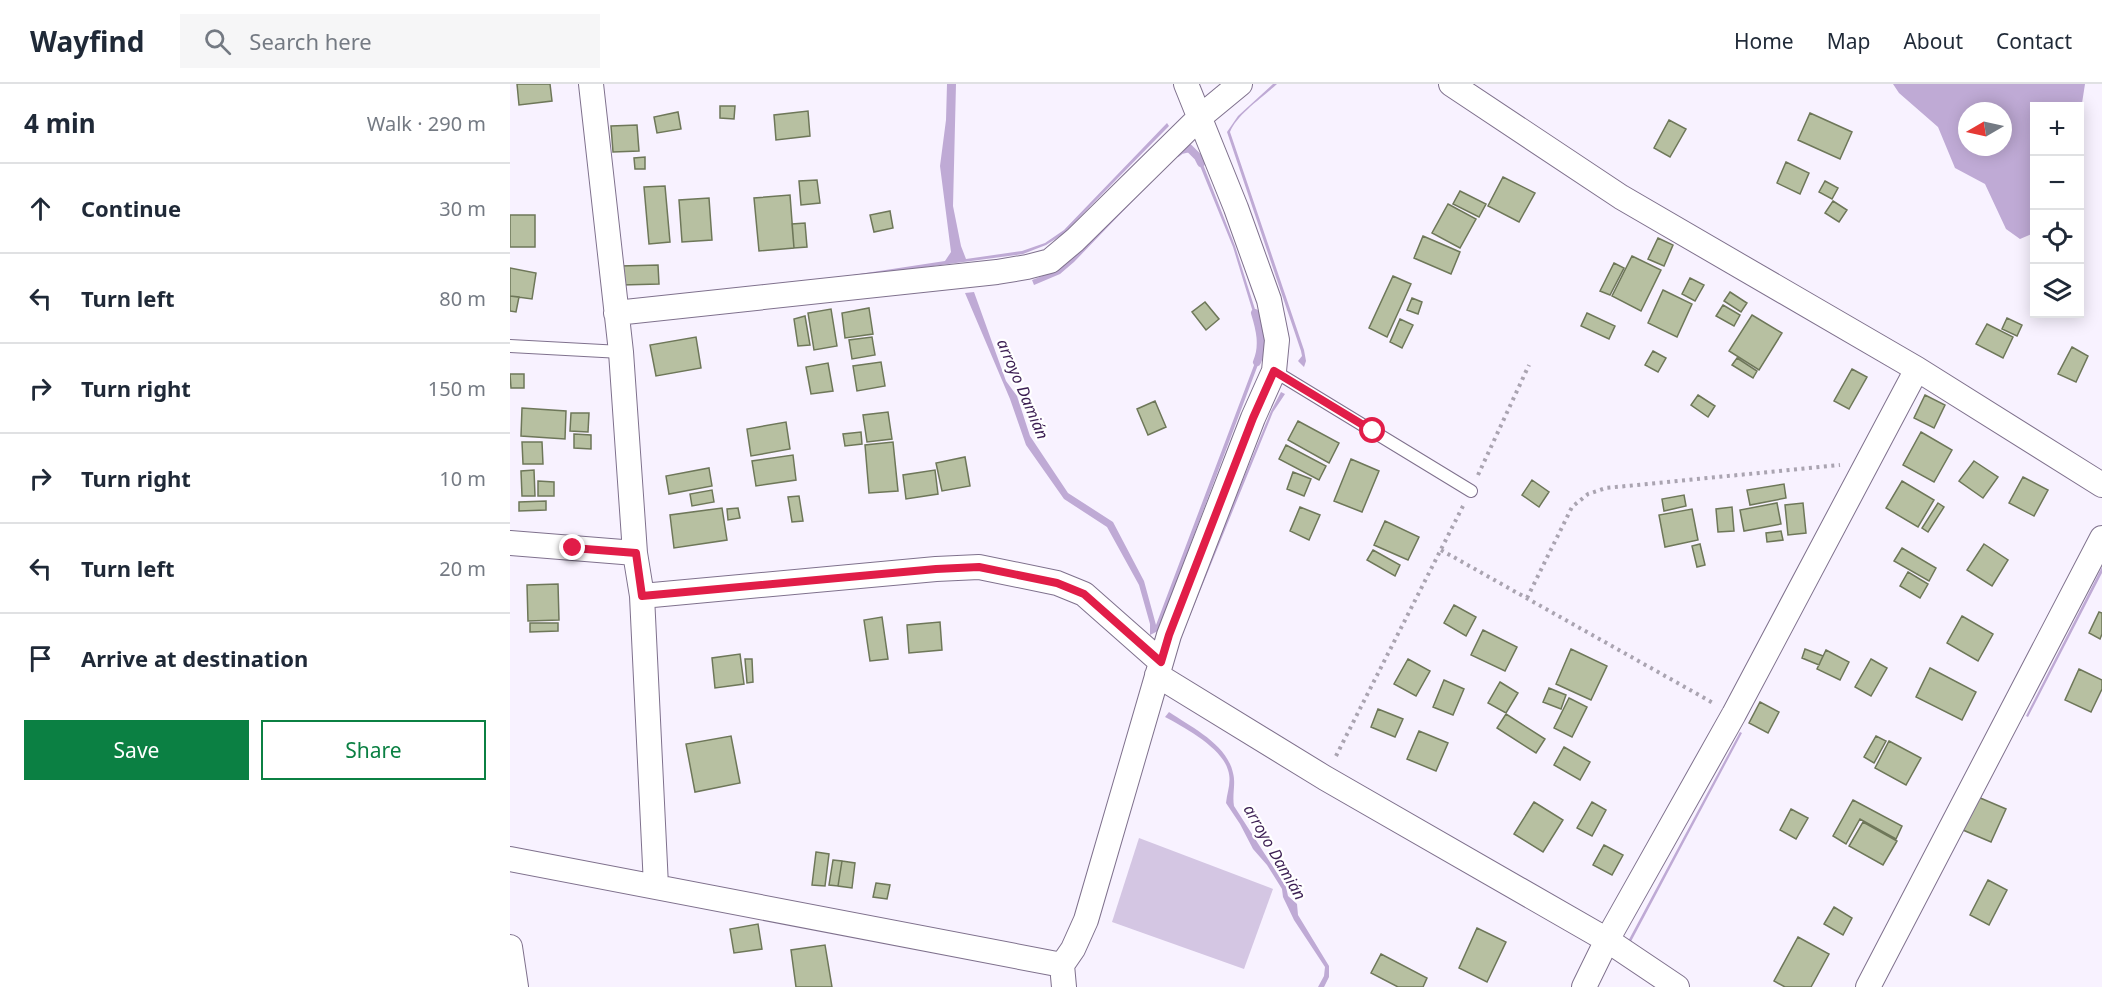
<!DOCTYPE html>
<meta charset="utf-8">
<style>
body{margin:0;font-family:"Noto Sans",sans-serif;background:#f6f6f7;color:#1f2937}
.controls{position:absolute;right:18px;top:18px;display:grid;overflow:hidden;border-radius:0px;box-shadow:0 3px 15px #0003}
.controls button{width:54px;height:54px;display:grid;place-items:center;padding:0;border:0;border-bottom:2px solid #e0e1e3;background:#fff;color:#1f2937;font:30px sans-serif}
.compass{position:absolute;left:1448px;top:18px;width:54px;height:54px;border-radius:50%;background:#fff;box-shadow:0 3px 15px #0003;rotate:261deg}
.stop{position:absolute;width:18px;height:18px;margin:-14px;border:4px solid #e11d48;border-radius:50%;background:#fff}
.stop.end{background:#e11d48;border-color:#fff;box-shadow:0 2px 6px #0008}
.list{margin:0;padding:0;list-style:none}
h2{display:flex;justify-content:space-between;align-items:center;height:78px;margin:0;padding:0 24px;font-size:26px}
h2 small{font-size:20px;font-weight:400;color:#747a83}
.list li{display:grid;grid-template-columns:39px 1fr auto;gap:18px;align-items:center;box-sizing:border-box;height:90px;padding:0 24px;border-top:2px solid #e0e1e3}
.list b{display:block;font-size:22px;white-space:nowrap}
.list em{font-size:20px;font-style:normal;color:#747a83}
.actions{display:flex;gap:12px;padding:18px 24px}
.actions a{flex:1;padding:14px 0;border:2px solid #0b8043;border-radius:0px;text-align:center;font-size:21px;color:#0b8043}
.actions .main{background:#0b8043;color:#fff}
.icon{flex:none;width:33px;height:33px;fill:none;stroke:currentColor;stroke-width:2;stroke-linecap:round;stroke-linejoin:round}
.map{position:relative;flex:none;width:1592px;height:903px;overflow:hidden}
header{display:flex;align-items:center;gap:36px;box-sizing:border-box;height:84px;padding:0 30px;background:#fff;border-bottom:2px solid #e0e1e3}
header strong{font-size:28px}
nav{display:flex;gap:33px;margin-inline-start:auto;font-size:21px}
.search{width:420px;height:54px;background:#f6f6f7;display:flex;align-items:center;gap:15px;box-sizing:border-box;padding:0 21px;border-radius:0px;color:#747a83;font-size:22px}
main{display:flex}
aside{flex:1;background:#fff}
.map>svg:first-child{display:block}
</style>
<header>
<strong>Wayfind</strong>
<div class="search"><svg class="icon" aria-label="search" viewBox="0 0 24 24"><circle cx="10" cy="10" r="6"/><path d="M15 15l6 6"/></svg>Search here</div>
<nav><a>Home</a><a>Map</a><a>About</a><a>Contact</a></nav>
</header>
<main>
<aside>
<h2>4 min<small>Walk · 290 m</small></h2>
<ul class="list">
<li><svg class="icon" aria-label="ahead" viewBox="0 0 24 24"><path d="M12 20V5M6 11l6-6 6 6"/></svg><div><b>Continue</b></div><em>30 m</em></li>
<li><svg class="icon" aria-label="left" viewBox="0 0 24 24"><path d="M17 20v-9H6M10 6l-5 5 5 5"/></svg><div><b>Turn left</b></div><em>80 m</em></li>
<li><svg class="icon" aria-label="right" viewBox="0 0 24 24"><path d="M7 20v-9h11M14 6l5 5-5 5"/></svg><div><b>Turn right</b></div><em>150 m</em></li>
<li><svg class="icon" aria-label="right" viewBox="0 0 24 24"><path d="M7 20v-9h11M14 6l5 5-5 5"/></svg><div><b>Turn right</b></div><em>10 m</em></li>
<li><svg class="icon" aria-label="left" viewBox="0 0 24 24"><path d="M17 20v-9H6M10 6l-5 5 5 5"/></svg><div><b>Turn left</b></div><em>20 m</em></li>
<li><svg class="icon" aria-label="arrive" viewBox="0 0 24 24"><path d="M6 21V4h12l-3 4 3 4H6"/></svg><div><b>Arrive at destination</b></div></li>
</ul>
<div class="actions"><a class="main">Save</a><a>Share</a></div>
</aside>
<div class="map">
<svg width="1592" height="903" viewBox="0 0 1592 903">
<rect width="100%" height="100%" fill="#f8f2ff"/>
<path fill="#d4c6e3" d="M629 754 763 805 734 885 602 838Z"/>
<path fill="#bfaad5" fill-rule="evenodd" d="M437 0H446L443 122 451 162 456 175 512 167 535 159 554 146 657 39 659 42 552 151 536 161 513 170 251 205 435 177 441 168 430 82 436 36Z
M763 0H767C754 12 726 31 720 48L794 266 796 277 794 283 788 277 792 272 791 267 717 48 728 32Z
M1383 0H1575L1570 32V22H1524V149L1510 155 1496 145 1475 100 1445 84 1428 43 1389 9ZM1457 27H1493V63H1457Z
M668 67 669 69 564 178 550 190 524 201 522 196 548 186 562 175Z
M689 70 725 162 749 238H746L723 163 686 72Z
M464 208 496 297 507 312 520 352 558 409 603 438 634 497 646 541 749 268 752 270 648 547 640 551V540L629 501 597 443 554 415 516 361 500 315 455 209Z
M771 308 775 310 763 328 664 571 663 582 660 578 662 569 761 327Z
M1592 483V489L1518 633 1516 632Z
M659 628C681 643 717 660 723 689 726 700 722 710 724 722L776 803 778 812 787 820 788 831 819 882V893L814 903H808L814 892 815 883 784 836 773 813 772 805 757 781 743 765 730 740 716 719C717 708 722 698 718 686 712 664 674 643 655 633Z
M1230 648 1232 649 1117 865 1115 863Z"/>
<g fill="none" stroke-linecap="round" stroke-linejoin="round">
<path stroke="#bfaad5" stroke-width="8" d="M667 69 671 66 679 64 688 73 691 79
M745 229C750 245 754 262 747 278"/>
</g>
<path fill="#b7c0a1" stroke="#6e7759" stroke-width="1.5" d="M7 0H40L42 17 9 21Z
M210 22H225L224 35 210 34Z
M298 27 300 52 266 56 264 31Z
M168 28 171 45 147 49 144 33Z
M1300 29 1342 48 1330 75 1288 56Z
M1159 36 1176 45 1160 73 1144 64Z
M127 41 129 67 103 68 101 42Z
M135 73V85H125L124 74Z
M1276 78 1299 89 1290 110 1267 99Z
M993 93 1025 109 1009 138 978 122Z
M307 96 310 119 291 121 289 97Z
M1315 97 1328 104 1322 115 1309 108Z
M155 102 160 158 139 160 134 103Z
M950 107 976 120 969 133 943 120Z
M280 111 284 164 249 167 244 114Z
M199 114 202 156 172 158 169 116Z
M1323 117 1337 126 1329 138 1315 129Z
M938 120 966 135 950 164 922 149Z
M380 127 383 144 364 148 360 131Z
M0 131H25V163H0Z
M295 139 297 163 284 164 282 140Z
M913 152 950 168 941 190 904 174Z
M1148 154 1163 161 1154 182 1138 175Z
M1122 172 1151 186 1131 227 1102 212Z
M1104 179 1114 184 1100 211 1090 207Z
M148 181 149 200 111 201 110 182Z
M0 184 26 189 22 215 0 212Z
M883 192 901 200 877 253 859 244Z
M1180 194 1194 201 1185 217 1172 210Z
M1153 206 1182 220 1167 253 1138 239Z
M1220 208 1237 219 1231 228 1214 217Z
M0 212 9 213 6 228 0 227Z
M902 214 912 218 908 230 897 226Z
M695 218 709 235 696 246 682 228Z
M1213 221 1230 231 1224 242 1206 232Z
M359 224 363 250 335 254 332 229Z
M321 225 327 262 304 266 298 229Z
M1077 229 1105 242 1099 255 1071 242Z
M1242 231 1272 249 1249 286 1219 267Z
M295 232 300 261 288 262 284 235Z
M1497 234 1512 241 1507 252 1492 245Z
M890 235 903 241 892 264 880 258Z
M1477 240 1503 253 1493 274 1466 260Z
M186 253 191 284 146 292 140 261Z
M362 253 365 271 342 275 339 256Z
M1562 263 1578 272 1566 298 1548 290Z
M1143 267 1156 274 1148 288 1135 281Z
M1227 274 1247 287 1243 294 1222 281Z
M371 278 375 302 347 307 343 282Z
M318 279 323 307 301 310 296 283Z
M1342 285 1357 293 1339 325 1324 317Z
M0 290H14V304H1Z
M1188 311 1205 322 1198 333 1181 321Z
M1415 311 1435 321 1424 344 1404 334Z
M645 317 656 343 638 351 627 325Z
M12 324 56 327 55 355 11 352Z
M378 328 382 355 357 358 353 331Z
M61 329H79L78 348 60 347Z
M788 337 829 359 819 379 778 356Z
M276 338 280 365 241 372 237 345Z
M351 348 352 360 335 362 333 350Z
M1411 348 1442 366 1424 398 1393 381Z
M64 350 81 351V365L64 364Z
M12 358H32L33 380H13Z
M383 358 388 407 359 409 355 361Z
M776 361 816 382 809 396 769 375Z
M283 371 286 396 246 402 242 377Z
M455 373 460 402 432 407 426 379Z
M841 375 869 387 852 428 824 417Z
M1464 377 1488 393 1473 414 1449 397Z
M199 384 202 402 159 410 156 392Z
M24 386 25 412H12L11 387Z
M425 386 428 410 396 415 393 391Z
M783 388 801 395 794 412 777 405Z
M1513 393 1538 406 1524 432 1499 419Z
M1022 396 1039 408 1029 423 1012 411Z
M28 397 44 398V412H28Z
M1392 397 1424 416 1408 443 1376 424Z
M1274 400 1276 414 1240 421 1237 406Z
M202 406 204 418 182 422 180 410Z
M1174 411 1176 422 1154 427 1152 415Z
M289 412 293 437 282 438 278 413Z
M36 417V426L9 427V418Z
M1267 419 1271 440 1234 447 1230 426Z
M1293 419 1296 449 1278 451 1275 421Z
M1428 419 1434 423 1418 448 1412 444Z
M790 423 810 431 799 456 780 447Z
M1222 423 1224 447 1208 448 1206 425Z
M212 424 217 456 164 464 160 431Z
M228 424 230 434 218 436 217 425Z
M1182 425 1188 456 1155 463 1149 431Z
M875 437 909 453 898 476 864 461Z
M1271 447 1273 456 1257 458 1256 449Z
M1190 460 1195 481 1187 483 1182 462Z
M1474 460 1498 476 1482 502 1457 486Z
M1392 464 1426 484 1419 497 1384 477Z
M863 466 890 481 885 492 857 476Z
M1398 488 1418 500 1410 514 1390 502Z
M48 500 49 536 18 537 17 501Z
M944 521 966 533 956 552 934 539Z
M1589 528 1592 529V550L1590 555 1579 549Z
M1452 532 1483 550 1468 577 1437 559Z
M372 533 378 575 360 577 354 536Z
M430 538 432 566 399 569 397 541Z
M20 539H48V547L20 548Z
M973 546 1007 563 995 587 961 571Z
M1061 565 1097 582 1081 616 1046 600Z
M1295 565 1313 572 1309 581 1292 574Z
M1316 566 1339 578 1330 596 1307 585Z
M230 570 234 600 205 604 202 574Z
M235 575H242L243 598 237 599Z
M898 575 920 587 906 612 884 600Z
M1361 575 1377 584 1361 612 1345 603Z
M1420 584 1466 608 1452 636 1406 613Z
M1569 585 1592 596V605L1581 628 1555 616Z
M934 596 954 605 943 631 923 623Z
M990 598 1008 609 996 629 978 619Z
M1039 604 1056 611 1051 625 1033 618Z
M1059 614 1077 623 1062 653 1044 644Z
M1250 618 1269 628 1258 649 1239 639Z
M868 625 893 635 885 653 861 643Z
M996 630 1035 655 1026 669 987 644Z
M909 647 938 659 926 687 897 675Z
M221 652 230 699 185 708 176 660Z
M1366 652 1376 657 1364 679 1354 673Z
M1379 657 1411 674 1396 701 1365 684Z
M1054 663 1080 678 1070 696 1044 681Z
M1468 713 1496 725 1481 758 1453 746Z
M1343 716 1392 742 1386 755 1350 735 1336 760 1323 752Z
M1024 718 1053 736 1033 768 1004 750Z
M1082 718 1096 726 1082 752 1067 744Z
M1281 725 1298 734 1286 755 1270 746Z
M1353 738 1387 757 1373 781 1339 762Z
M1094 761 1113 771 1102 791 1083 781Z
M306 768 319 770 315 802 302 801Z
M323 776 332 777 328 802 319 801Z
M332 777 345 779 342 804 328 802Z
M1478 796 1497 806 1479 841 1460 831Z
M366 799 380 801 377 815 363 813Z
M1324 823 1342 834 1333 851 1314 840Z
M248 840 252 865 224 869 220 845Z
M967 844 996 858 977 898 949 884Z
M1288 853 1319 870 1301 903H1275L1264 897Z
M315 861 322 903H286L281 866Z
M871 870 917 894 913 903H888L861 889Z"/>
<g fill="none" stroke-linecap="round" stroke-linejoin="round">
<defs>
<path id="lane" d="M0 262 111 268
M764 287 961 407"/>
<path id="street" d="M81 0 111 268 125 469 132 512 146 802
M941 0 1111 113 1407 285 1592 401
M106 229 487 188 517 183 540 177 565 156 690 33 730 0
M0 459 125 469
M132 512 426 485 469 483 547 499 574 510 651 578
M647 591 815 694 1097 856 1167 903
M0 775 552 881
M0 863 6 903
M554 903 552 881 563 865 576 836 659 551 743 334 764 287 767 256 759 216 726 124 676 0
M1074 903 1097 856 1224 630 1407 285
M1358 903 1592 454"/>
</defs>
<use href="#lane" stroke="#7f718d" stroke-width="14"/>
<use href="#street" stroke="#7f718d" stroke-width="26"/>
<path stroke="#aaa4b1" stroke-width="4" stroke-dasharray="3 4.5" stroke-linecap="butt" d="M968 391 1019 281
M931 466 1205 620
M1017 514 1062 423 1078 410 1096 404 1330 381
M826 672 953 422"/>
<use href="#lane" stroke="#fff" stroke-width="12"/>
<use href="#street" stroke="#fff" stroke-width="24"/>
</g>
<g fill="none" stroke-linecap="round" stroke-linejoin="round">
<path stroke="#e11d48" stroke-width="8" d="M63 464 126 469 132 512 426 485 469 483 547 499 574 510 651 578 659 551 743 334 764 287 863 347"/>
</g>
<g text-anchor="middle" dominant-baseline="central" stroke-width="4.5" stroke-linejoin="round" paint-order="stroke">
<g font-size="16" font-style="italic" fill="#3c1f53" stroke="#fff">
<text transform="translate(513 305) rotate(67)">arroyo Damián</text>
<text transform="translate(765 768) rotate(60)">arroyo Damián</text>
</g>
</g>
</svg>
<div class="controls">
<button>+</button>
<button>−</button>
<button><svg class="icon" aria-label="locate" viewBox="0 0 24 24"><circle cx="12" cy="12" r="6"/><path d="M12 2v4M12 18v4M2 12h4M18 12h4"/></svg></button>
<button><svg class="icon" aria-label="layers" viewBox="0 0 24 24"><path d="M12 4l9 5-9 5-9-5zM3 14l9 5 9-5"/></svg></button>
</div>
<svg class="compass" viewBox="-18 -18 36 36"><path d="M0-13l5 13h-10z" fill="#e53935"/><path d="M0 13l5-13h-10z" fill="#747a83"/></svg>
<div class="stop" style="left:863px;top:347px"></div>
<div class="stop end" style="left:63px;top:464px"></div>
</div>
</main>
